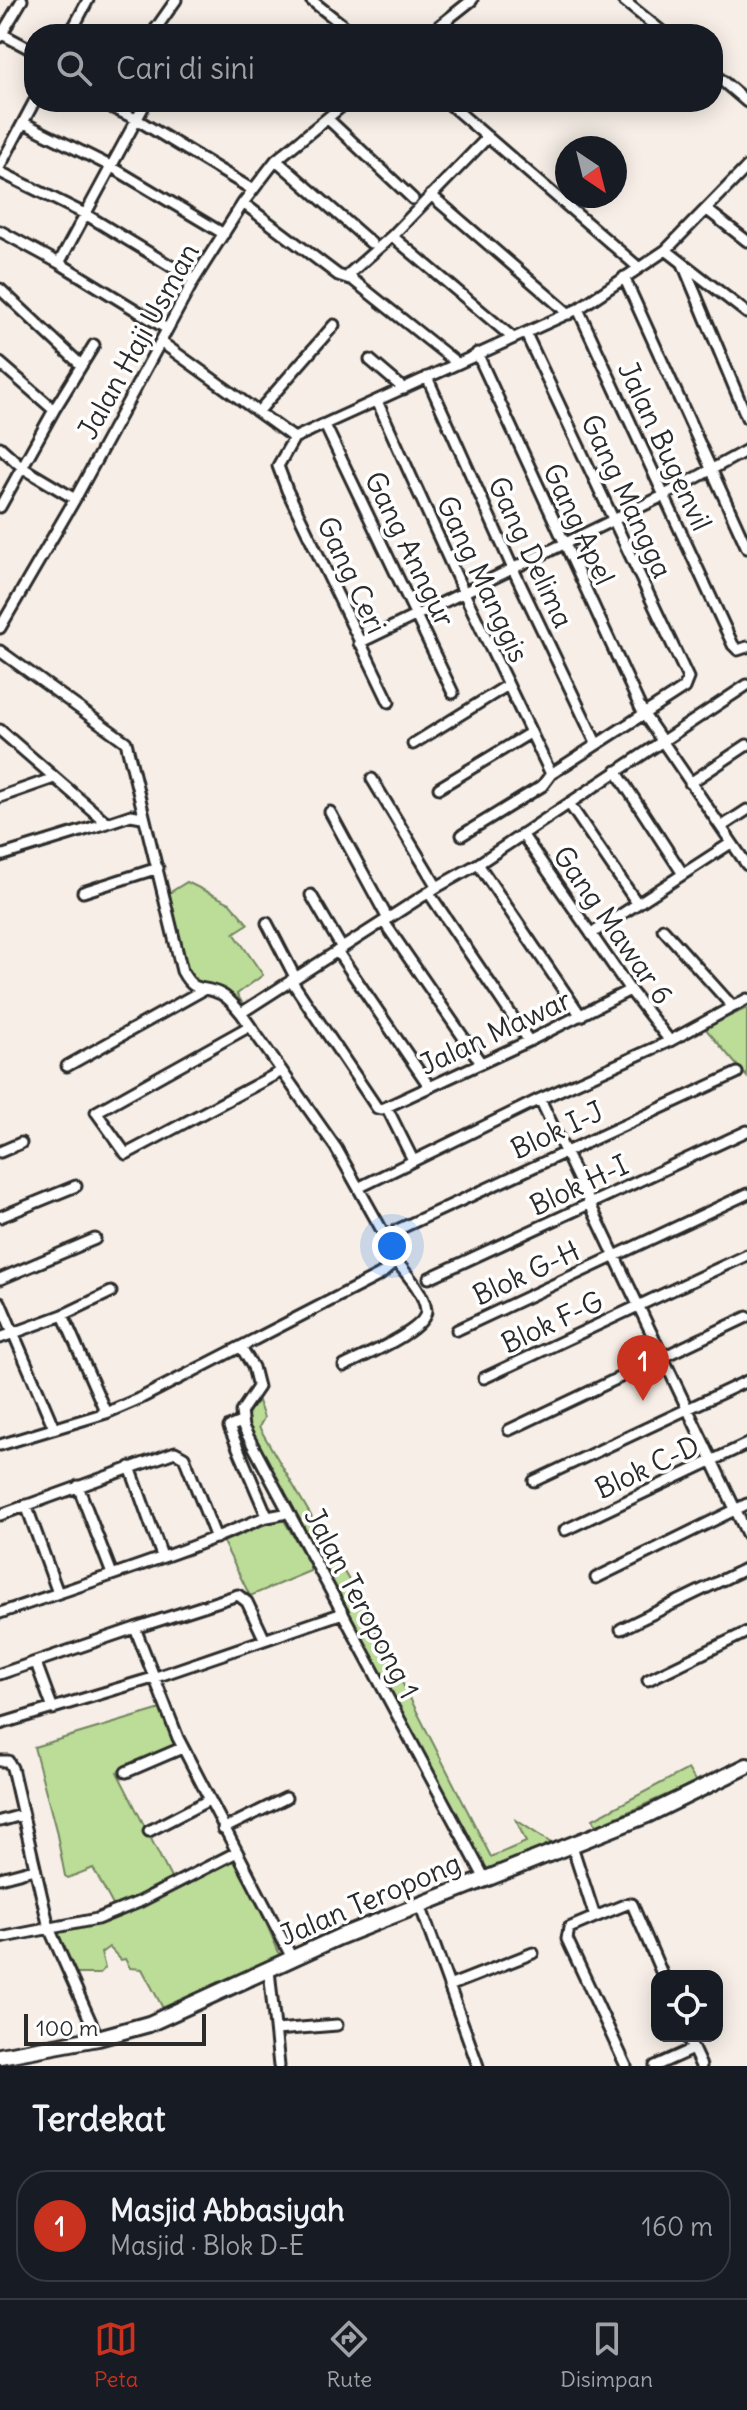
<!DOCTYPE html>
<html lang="id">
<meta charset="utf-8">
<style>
body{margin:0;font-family:Delius,sans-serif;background:#242831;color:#f1f3f6}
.controls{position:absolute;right:24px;bottom:24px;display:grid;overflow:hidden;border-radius:16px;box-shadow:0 4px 20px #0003}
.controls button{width:72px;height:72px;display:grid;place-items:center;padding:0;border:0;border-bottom:2px solid #363941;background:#171b24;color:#f1f3f6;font:40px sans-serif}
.compass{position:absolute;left:555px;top:136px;width:72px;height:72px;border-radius:50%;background:#171b24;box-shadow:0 4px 20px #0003;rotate:145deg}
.scale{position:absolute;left:24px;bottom:20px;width:182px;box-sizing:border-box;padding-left:8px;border:4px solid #2b2b2b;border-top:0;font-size:22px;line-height:28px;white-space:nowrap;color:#2b2b2b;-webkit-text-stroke:6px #fff;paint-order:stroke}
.you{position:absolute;left:392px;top:1246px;width:28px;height:28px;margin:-20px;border:6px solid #fff;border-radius:50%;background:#1a73e8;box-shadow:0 0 0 12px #1a73e833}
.badge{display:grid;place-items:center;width:52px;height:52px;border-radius:50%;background:#c8321e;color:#fff;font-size:26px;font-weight:700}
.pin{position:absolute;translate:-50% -66px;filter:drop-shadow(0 2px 4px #0008)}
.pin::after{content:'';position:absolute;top:42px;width:28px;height:24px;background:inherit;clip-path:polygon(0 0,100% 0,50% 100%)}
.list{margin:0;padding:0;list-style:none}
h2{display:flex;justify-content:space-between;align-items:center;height:104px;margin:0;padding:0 32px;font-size:34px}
h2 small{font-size:26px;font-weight:400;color:#9ea1a6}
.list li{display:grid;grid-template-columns:52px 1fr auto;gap:24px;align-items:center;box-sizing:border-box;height:112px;margin:0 16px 16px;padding:0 16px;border:2px solid #363941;border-radius:32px}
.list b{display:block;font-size:30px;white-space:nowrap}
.list p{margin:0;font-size:26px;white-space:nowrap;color:#9ea1a6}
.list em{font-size:26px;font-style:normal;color:#9ea1a6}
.icon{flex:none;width:44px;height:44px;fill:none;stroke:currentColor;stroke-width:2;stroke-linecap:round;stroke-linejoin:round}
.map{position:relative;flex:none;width:747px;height:2066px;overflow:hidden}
.search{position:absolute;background:#171b24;box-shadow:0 4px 20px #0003;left:24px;right:24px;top:24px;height:88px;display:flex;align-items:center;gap:20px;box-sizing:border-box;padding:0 28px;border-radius:32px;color:#9ea1a6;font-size:30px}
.sheet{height:232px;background:#171b24}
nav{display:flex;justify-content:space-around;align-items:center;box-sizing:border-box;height:112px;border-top:2px solid #363941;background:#171b24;font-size:22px;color:#9ea1a6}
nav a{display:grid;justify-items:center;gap:4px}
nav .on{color:#c8321e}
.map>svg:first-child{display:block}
</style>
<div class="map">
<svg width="747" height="2066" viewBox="0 0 747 2066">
<rect width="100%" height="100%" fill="#f7efe7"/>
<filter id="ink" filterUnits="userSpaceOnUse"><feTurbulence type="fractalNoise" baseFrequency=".0125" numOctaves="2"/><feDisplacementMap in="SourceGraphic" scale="16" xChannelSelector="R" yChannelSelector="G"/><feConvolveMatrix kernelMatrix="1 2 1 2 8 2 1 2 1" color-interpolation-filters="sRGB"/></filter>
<g filter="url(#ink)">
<path fill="#bbdd97" stroke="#738461" stroke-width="2" d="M187 882 230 903 248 924 234 933 263 975 237 994 243 1004 192 981 187 971 169 893Z
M747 1008V1077L705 1028Z
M258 1401 264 1418 259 1427 357 1594 491 1857 526 1842 516 1820 551 1843 546 1848 484 1871 259 1449C251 1427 238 1420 258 1401Z
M282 1517 310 1565V1571L250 1596 223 1542Z
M161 1709 177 1745 117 1772 172 1880 115 1909 93 1868 68 1878 65 1876 56 1830 34 1747Z
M688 1769 696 1782 596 1826 593 1819Z
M232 1858 257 1902 280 1955 268 1964 166 2014 142 1969 130 1968 125 1959 121 1960 109 1947 101 1953 105 1968 99 1974H77L54 1929 76 1924Z"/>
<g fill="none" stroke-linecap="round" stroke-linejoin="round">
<defs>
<path id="street" d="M311 0 354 34
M623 0 665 34
M73 27 86 34
M0 33 34 51
M70 34 88 0
M152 34 176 0
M429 34 472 0
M0 37 22 0
M713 73 747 102
M100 102 136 119 253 190
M447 102 638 267
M328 119 413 199
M24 123 110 166 224 234
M276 160 371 243
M0 166 34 102
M0 172 85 214 194 280
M431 195 569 314
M243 203 338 275 353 280
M706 209 747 241
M0 231 59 263 167 329
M392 236 513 338
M666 250 747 313
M59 263 146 102
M683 264 747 418
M624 277 747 548
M0 289 81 365
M578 309 733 645 738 650 747 647
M161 342 294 438
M477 353 643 713 747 865
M370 360 404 389
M0 363 54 410
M457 363 353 280 350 273 392 236 488 137
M427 377 513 569 596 743
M377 401 464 593 551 774
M258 412 334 325
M325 425 453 693
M0 447 23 468 75 499
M0 507 54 410 94 345
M0 628 75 499 194 280 243 203 276 160 347 102
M359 643 663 496 747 450
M0 651 126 742 182 971C195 995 201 984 221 994 229 998 235 1006 241 1013L336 1148 393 1250 396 1261 380 1275 141 1398 106 1413 0 1445
M389 702 287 490 278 466 294 438 578 309 666 250 747 167
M0 730 107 823 131 815 142 817
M413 744 508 685
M616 771 683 874
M372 779 437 887
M690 783 747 745
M439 788 530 733
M0 797 54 778
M570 805 637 903
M330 812 388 919
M721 827 747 810
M522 834 630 990 670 1041
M462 835 542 786 551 774 684 688 688 678 526 334
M0 856 107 823
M478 864 581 1016
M83 892 158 868
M429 893 529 1041
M311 895 342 948
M384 922 481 1063
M267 923 295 977
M663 929 733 1007
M591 934 731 843
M337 951 429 1086
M291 980 377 1108 382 1109 529 1041 630 990
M241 1013 437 887 478 864 747 685
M250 1026 96 1112 126 1154 282 1071
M67 1066 203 990
M540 1099 747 1534
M387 1108 413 1160
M0 1152 21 1143
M360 1187 540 1099 670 1041 747 999
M0 1217 76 1186
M397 1230 737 1073
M429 1278 747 1131
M0 1279 95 1239
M0 1302 54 1428
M63 1315 106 1413
M457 1330 747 1194
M0 1338 63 1315 111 1292
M241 1347 253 1367 258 1387 241 1412 243 1427 485 1879
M344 1366C361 1357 428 1330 426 1310 424 1293 407 1274 396 1261
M484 1378 747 1255
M241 1422 229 1427 267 1516
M509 1430 747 1317
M130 1467 162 1556
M534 1481 747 1381
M78 1486 112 1574
M26 1505 58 1593
M0 1515 175 1452 184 1457 216 1538
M565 1530 747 1444
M596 1578 747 1504
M0 1613C86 1583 175 1556 258 1520 268 1515 278 1517 288 1512
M135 1628 238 1595 247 1602 264 1638
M621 1629 747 1568
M36 1663 53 1709
M0 1674 135 1628 178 1738 292 1958
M648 1680 747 1632
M0 1724 153 1678 343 1613
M0 1761H8L12 1768 49 1928 98 2038
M126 1772 182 1748
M0 1821 22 1815
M223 1829 286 1798
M149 1831 209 1800
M572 1846 595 1917 569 1928 567 1939 626 2066
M0 1878 34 1869
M420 1905 478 2066
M595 1917 627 1904H632L663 1976
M0 1938 97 1919 139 1902 235 1853
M269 1970 279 2066
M449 1986 533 1953
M276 2030 337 2025
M687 2036 701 2066
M655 2066 693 2049"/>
<path id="primary" d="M0 2056 98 2038 149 2024 339 1937 647 1815 747 1766"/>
</defs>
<use href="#street" stroke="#2b2b2b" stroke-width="15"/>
<use href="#primary" stroke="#2b2b2b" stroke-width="20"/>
<use href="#street" stroke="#fff" stroke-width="9"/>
<use href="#primary" stroke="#fff" stroke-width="14"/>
</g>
</g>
<g text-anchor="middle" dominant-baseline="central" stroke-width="7" stroke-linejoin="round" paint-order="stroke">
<g font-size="28" fill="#2b2b2b" stroke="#fff">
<text transform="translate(138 341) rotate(-61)">Jalan Haji Usman</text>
<text transform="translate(665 446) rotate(65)">Jalan Bugenvil</text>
<text transform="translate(627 496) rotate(65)">Gang Mangga</text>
<text transform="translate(579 524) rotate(65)">Gang Apel</text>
<text transform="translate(410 549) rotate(64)">Gang Anngur</text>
<text transform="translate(531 552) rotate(65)">Gang Delima</text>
<text transform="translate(352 575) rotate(65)">Gang Ceri</text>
<text transform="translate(483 579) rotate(65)">Gang Manggis</text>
<text transform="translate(613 925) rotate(55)">Gang Mawar 6</text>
<text transform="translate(495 1032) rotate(-25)">Jalan Mawar</text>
<text transform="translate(557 1130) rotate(-25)">Blok I-J</text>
<text transform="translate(579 1185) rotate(-25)">Blok H-I</text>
<text transform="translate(526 1273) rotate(-25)">Blok G-H</text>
<text transform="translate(552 1322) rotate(-25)">Blok F-G</text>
<text transform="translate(647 1467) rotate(-25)">Blok C-D</text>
<text transform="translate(362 1603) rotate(62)">Jalan Teropong 1</text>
<text transform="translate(370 1899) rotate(-23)">Jalan Teropong</text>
</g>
</g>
</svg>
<div class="controls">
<button><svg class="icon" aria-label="locate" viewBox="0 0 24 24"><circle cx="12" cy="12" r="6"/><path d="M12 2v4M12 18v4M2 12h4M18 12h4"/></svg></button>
</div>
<svg class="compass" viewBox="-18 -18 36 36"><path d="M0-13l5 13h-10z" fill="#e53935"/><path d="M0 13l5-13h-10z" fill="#9ea1a6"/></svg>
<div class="scale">100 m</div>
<div class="you"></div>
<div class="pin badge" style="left:643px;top:1401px">1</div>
<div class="search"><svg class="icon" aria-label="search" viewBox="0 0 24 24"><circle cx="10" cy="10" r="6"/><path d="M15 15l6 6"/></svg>Cari di sini</div>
</div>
<section class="sheet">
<h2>Terdekat<small></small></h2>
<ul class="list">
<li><span class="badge">1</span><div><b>Masjid Abbasiyah</b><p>Masjid · Blok D-E</p></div><em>160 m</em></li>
</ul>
</section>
<nav>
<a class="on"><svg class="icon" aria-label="map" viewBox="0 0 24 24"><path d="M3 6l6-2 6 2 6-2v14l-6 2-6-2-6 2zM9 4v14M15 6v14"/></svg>Peta</a>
<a><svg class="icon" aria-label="directions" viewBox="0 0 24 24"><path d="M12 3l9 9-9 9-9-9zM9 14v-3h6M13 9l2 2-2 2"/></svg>Rute</a>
<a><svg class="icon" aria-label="saved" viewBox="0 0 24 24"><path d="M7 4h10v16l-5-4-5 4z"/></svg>Disimpan</a>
</nav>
